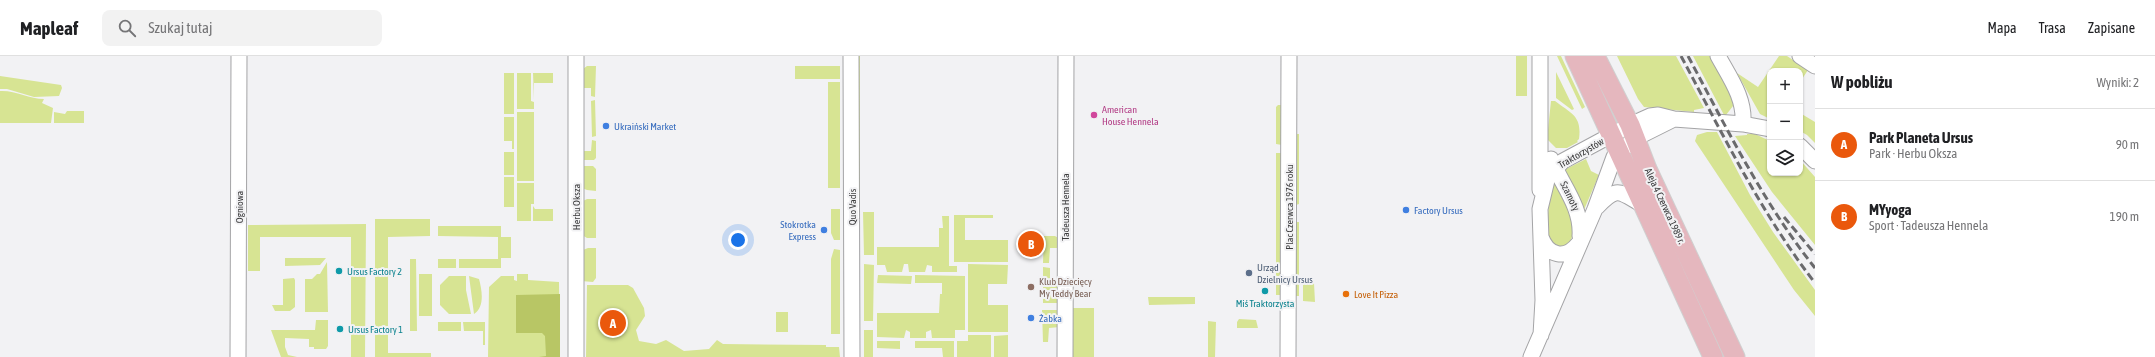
<!DOCTYPE html>
<html lang="pl">
<meta charset="utf-8">
<style>
body{margin:0;font-family:"Asap Condensed",sans-serif;background:#f2f2f2;color:#202124}
.controls{position:absolute;right:12px;top:12px;display:grid;overflow:hidden;border-radius:8px;box-shadow:0 1px 3px #0004}
.controls button{width:36px;height:36px;display:grid;place-items:center;padding:0;border:0;border-bottom:1px solid #e0e0e0;background:#fff;color:#202124;font:20px sans-serif}
.you{position:absolute;left:738px;top:184px;width:14px;height:14px;margin:-10px;border:3px solid #fff;border-radius:50%;background:#1a73e8;box-shadow:0 0 0 6px #1a73e833}
.badge{display:grid;place-items:center;width:26px;height:26px;border-radius:50%;background:#ea580c;color:#fff;font-size:13px;font-weight:700}
.pin{position:absolute;translate:-50% -50%;border:2px solid #fff;box-shadow:0 1px 4px #0006}
.list{margin:0;padding:0;list-style:none}
h2{display:flex;justify-content:space-between;align-items:center;height:52px;margin:0;padding:0 16px;font-size:17px}
h2 small{font-size:13px;font-weight:400;color:#757577}
.list li{display:grid;grid-template-columns:26px 1fr auto;gap:12px;align-items:center;box-sizing:border-box;height:72px;padding:0 16px;border-top:1px solid #e0e0e0}
.list b{display:block;font-size:15px;white-space:nowrap}
.list p{margin:0;font-size:13px;white-space:nowrap;color:#757577}
.list em{font-size:13px;font-style:normal;color:#757577}
.icon{flex:none;width:22px;height:22px;fill:none;stroke:currentColor;stroke-width:2;stroke-linecap:round;stroke-linejoin:round}
.map{position:relative;flex:none;width:1815px;height:301px;overflow:hidden}
header{display:flex;align-items:center;gap:24px;box-sizing:border-box;height:56px;padding:0 20px;background:#fff;border-bottom:1px solid #e0e0e0}
header strong{font-size:19px}
nav{display:flex;gap:22px;margin-inline-start:auto;font-size:14px}
.search{width:280px;height:36px;background:#f2f2f2;display:flex;align-items:center;gap:10px;box-sizing:border-box;padding:0 14px;border-radius:8px;color:#757577;font-size:15px}
main{display:flex}
aside{flex:1;background:#fff}
.map>svg:first-child{display:block}
</style>
<header>
<strong>Mapleaf</strong>
<div class="search"><svg class="icon" aria-label="search" viewBox="0 0 24 24"><circle cx="10" cy="10" r="6"/><path d="M15 15l6 6"/></svg>Szukaj tutaj</div>
<nav><a>Mapa</a><a>Trasa</a><a>Zapisane</a></nav>
</header>
<main>
<div class="map">
<svg width="1815" height="301" viewBox="0 0 1815 301">
<rect width="100%" height="100%" fill="#f2f2f4"/>
<path fill="#d7e493" d="M856 0H860V200L857 197Z
M1516 0H1527V40H1516Z
M1557 0H1561L1585 51 1582 53Z
M1617 0H1676L1704 52 1694 54V56L1644 51 1638 43Z
M1693 0H1712L1732 37 1733 50 1726 59H1724Z
M1779 0H1787L1808 14 1800 26V15H1770V63L1760 58 1737 17 1758 31Z
M587 10H596L595 41 591 40V32H581L583 13Z
M795 10H840V23H795Z
M1556 16 1574 53 1572 54 1556 42Z
M504 17H514V58H504Z
M517 17H531V45L534 46V53H517Z
M533 17H553V27H534V44Z
M0 20 61 29 62 32 59 40 34 41 7 33H0Z
M828 26H840V132H828Z
M0 35C15 34 29 43 44 43L42 47 53 52 51 67H0Z
M595 44 596 80 592 81 591 45Z
M1551 45H1555C1572 58 1582 60 1579 83L1577 85 1578 86 1567 92H1556L1547 83Z
M1278 49H1282V89L1276 88V51Z
M67 55H84V67H54V56L65 58Z
M517 56H534V125H517Z
M1800 57 1815 66V87L1807 79 1800 75Z
M504 61H514V93H512V85H504Z
M1707 76H1717L1750 139 1773 176 1815 234V260L1794 234 1695 85 1697 79Z
M1296 78H1299V148L1296 149Z
M1747 78H1755L1770 85V117H1800V104L1815 121V189L1772 136 1735 80 1747 79Z
M592 84 596 85V102L594 104H581V95H591Z
M504 96H514V119H504Z
M1276 97H1282V239H1276Z
M1586 103 1591 115 1599 119 1583 156 1564 114Z
M581 110H593L596 113V135L587 134 582 132Z
M504 121H514V151H504Z
M1554 123C1563 140 1586 176 1564 192L1550 188C1546 163 1548 148 1554 123Z
M517 127H534V148H531V165H517Z
M587 143H596V182H587L582 179 583 145Z
M533 150 535 153H553V165H533Z
M831 153H840V184H834L831 177Z
M863 156H874V199H864Z
M954 159H993V162H965V184H1008V206H954Z
M942 160H949V210H957V216H932V210L927 209 925 216H909L908 208H904L902 216H887L885 209H877V191H939V172H943Z
M375 163H430V180L388 181V297H431V301H375Z
M1296 166H1299V240H1296Z
M366 168 365 301H351V181H260V215H248V169Z
M438 170H501V181H511V202H501V212H459V203H498V181L438 180Z
M1044 180H1055L1060 183V192H1050L1049 207H1043Z
M588 192H596V222L593 226 581 225 583 194Z
M834 193 840 194V278H831V203Z
M285 202H326L320 209 285 210Z
M410 203H416L417 275H410Z
M438 203H456V212H438Z
M327 206 328 256H305V223H312L317 218H320Z
M864 208 874 209 873 265H864Z
M968 208 1008 209 1007 228H988V249H1008V276H968Z
M1043 211 1050 212V225L1059 226V247H1043Z
M419 218H432V260H419Z
M517 218H528V224L559 226 560 301H488L489 231 501 220H514V224L517 225Z
M878 219 912 220 911 228 877 227Z
M915 219 965 220V274H955V282H932L931 274 926 276V282H910V276L906 274 904 282 877 281V257H939L940 238H942V227H915Z
M449 220H466V234L471 258H449L440 249V229Z
M469 220 479 223C482 234 485 251 474 258Z
M294 222 295 224V251L290 255H275L272 249H283V223Z
M1314 227 1315 246 1303 245V228Z
M587 229H628L633 232 644 252 645 260 636 274 639 285 656 288 666 284 684 295 709 293 717 284 723 288 826 289V291H839L840 301H586Z
M1148 241H1195V248L1149 249Z
M1073 252H1094V301H1073Z
M1042 254H1060V271L1049 272 1048 286H1043Z
M776 256H788V276H776Z
M1239 263 1256 264 1258 272H1237V266Z
M316 264H328V290L326 293H314V291H309V283L285 282V291L288 299 297 301H281L271 274H315Z
M1208 265 1216 266 1215 301H1208Z
M438 266H461V275H438Z
M463 266H485V289H483V275H464Z
M864 274H873V301H864Z
M968 279H991V301H957V285H968Z
M1008 279V301H994V280Z
M877 285H900V293L877 292Z
M915 285H954V301H943L942 292H915Z"/>
<path fill="#b8c665" d="M560 238V301H539L546 300 545 280 542 277H516V239Z"/>
<g fill="none" stroke-linecap="round" stroke-linejoin="round">
<defs>
<path id="minor" d="M851 0 852 301
M1540 0V134
M1718 0C1730 22 1745 42 1743 68
M1800 0 1815 10
M1800 90 1815 105
M1551 103C1562 129 1582 151 1580 180
M1597 151C1618 129 1619 136 1643 149
M1541 181C1548 200 1565 204 1578 188
M1541 279 1543 244 1540 153 1548 120 1563 105 1630 69 1650 60 1658 59 1674 63 1743 68 1770 73
M238 301 239 0
M576 301V0
M1065 301 1066 0
M1288 301 1289 0
M1531 301 1595 153 1614 101 1636 82 1674 63"/>
<path id="major" d="M1575 0 1713 301
M1595 0 1630 69 1647 113 1735 301"/>
</defs>
<use href="#minor" stroke="#a4a4a6" stroke-width="17"/>
<use href="#major" stroke="#d0d0d0" stroke-width="21"/>
<use href="#minor" stroke="#fff" stroke-width="15"/>
<use href="#major" stroke="#e5b7be" stroke-width="19"/>
<path stroke="#6a6a6c" stroke-width="3" stroke-dasharray="8 4" stroke-linecap="butt" d="M1681 0C1722 77 1761 157 1815 227
M1688 0C1727 73 1764 148 1815 212
M1784 161 1815 198"/>
</g>
<circle fill="#d1479c" stroke="#f2f2f4" stroke-width="1.5" cx="1094" cy="59" r="4"/>
<g fill="#3f7fe0" stroke="#f2f2f4" stroke-width="1.5">
<circle cx="606" cy="70" r="4"/>
<circle cx="1406" cy="154" r="4"/>
<circle cx="824" cy="174" r="4"/>
<circle cx="1031" cy="262" r="4"/>
</g>
<g fill="#0f9aa8" stroke="#f2f2f4" stroke-width="1.5">
<circle cx="339" cy="215" r="4"/>
<circle cx="1265" cy="235" r="4"/>
<circle cx="340" cy="273" r="4"/>
</g>
<circle fill="#5c6f8a" stroke="#f2f2f4" stroke-width="1.5" cx="1249" cy="217" r="4"/>
<circle fill="#8d6e63" stroke="#f2f2f4" stroke-width="1.5" cx="1031" cy="231" r="4"/>
<circle fill="#e8710a" stroke="#f2f2f4" stroke-width="1.5" cx="1346" cy="238" r="4"/>
<g text-anchor="middle" dominant-baseline="central" stroke-width="4" stroke-linejoin="round" paint-order="stroke">
<g font-size="10" fill="#b23c85" stroke="#f2f2f4" text-anchor="start">
<text x="1102" y="53">American<tspan x="1102" dy="12">House Hennela</tspan></text>
</g>
<g font-size="10" fill="#366cbe" stroke="#f2f2f4" text-anchor="start">
<text x="614" y="70">Ukraiński Market</text>
<text x="1414" y="154">Factory Ursus</text>
<text x="816" y="168" text-anchor="end">Stokrotka<tspan x="816" dy="12">Express</tspan></text>
<text x="1039" y="262">Żabka</text>
</g>
<g font-size="10" fill="#3b3b3c" stroke="#f2f2f4">
<text transform="translate(1581 97) rotate(-30)">Traktorzystów</text>
<text transform="translate(1570 140) rotate(64)">Szamoty</text>
<text transform="translate(1665 150) rotate(65)">Aleja 4 Czerwca 1989 r.</text>
<text transform="translate(239 151) rotate(-90)">Ogniowa</text>
<text transform="translate(576 151) rotate(-90)">Herbu Oksza</text>
<text transform="translate(852 151) rotate(-90)">Quo Vadis</text>
<text transform="translate(1065 151) rotate(-90)">Tadeusza Hennela</text>
<text transform="translate(1289 151) rotate(-90)">Plac Czerwca 1976 roku</text>
</g>
<g font-size="10" fill="#4e5e75" stroke="#f2f2f4" text-anchor="start">
<text x="1257" y="211">Urząd<tspan x="1257" dy="12">Dzielnicy Ursus</tspan></text>
</g>
<g font-size="10" fill="#0d838f" stroke="#f2f2f4" text-anchor="start">
<text x="347" y="215">Ursus Factory 2</text>
<text x="1265" y="247" text-anchor="middle">Miś Traktorzysta</text>
<text x="348" y="273">Ursus Factory 1</text>
</g>
<g font-size="10" fill="#785e54" stroke="#f2f2f4" text-anchor="start">
<text x="1039" y="225">Klub Dziecięcy<tspan x="1039" dy="12">My Teddy Bear</tspan></text>
</g>
<g font-size="10" fill="#c56008" stroke="#f2f2f4" text-anchor="start">
<text x="1354" y="238">Love It Pizza</text>
</g>
</g>
</svg>
<div class="controls">
<button>+</button>
<button>−</button>
<button><svg class="icon" aria-label="layers" viewBox="0 0 24 24"><path d="M12 4l9 5-9 5-9-5zM3 14l9 5 9-5"/></svg></button>
</div>
<div class="you"></div>
<div class="pin badge" style="left:613px;top:267px">A</div>
<div class="pin badge" style="left:1031px;top:188px">B</div>
</div>
<aside>
<h2>W pobliżu<small>Wyniki: 2</small></h2>
<ul class="list">
<li><span class="badge">A</span><div><b>Park Planeta Ursus</b><p>Park · Herbu Oksza</p></div><em>90 m</em></li>
<li><span class="badge">B</span><div><b>MYyoga</b><p>Sport · Tadeusza Hennela</p></div><em>190 m</em></li>
</ul>
</aside>
</main>
